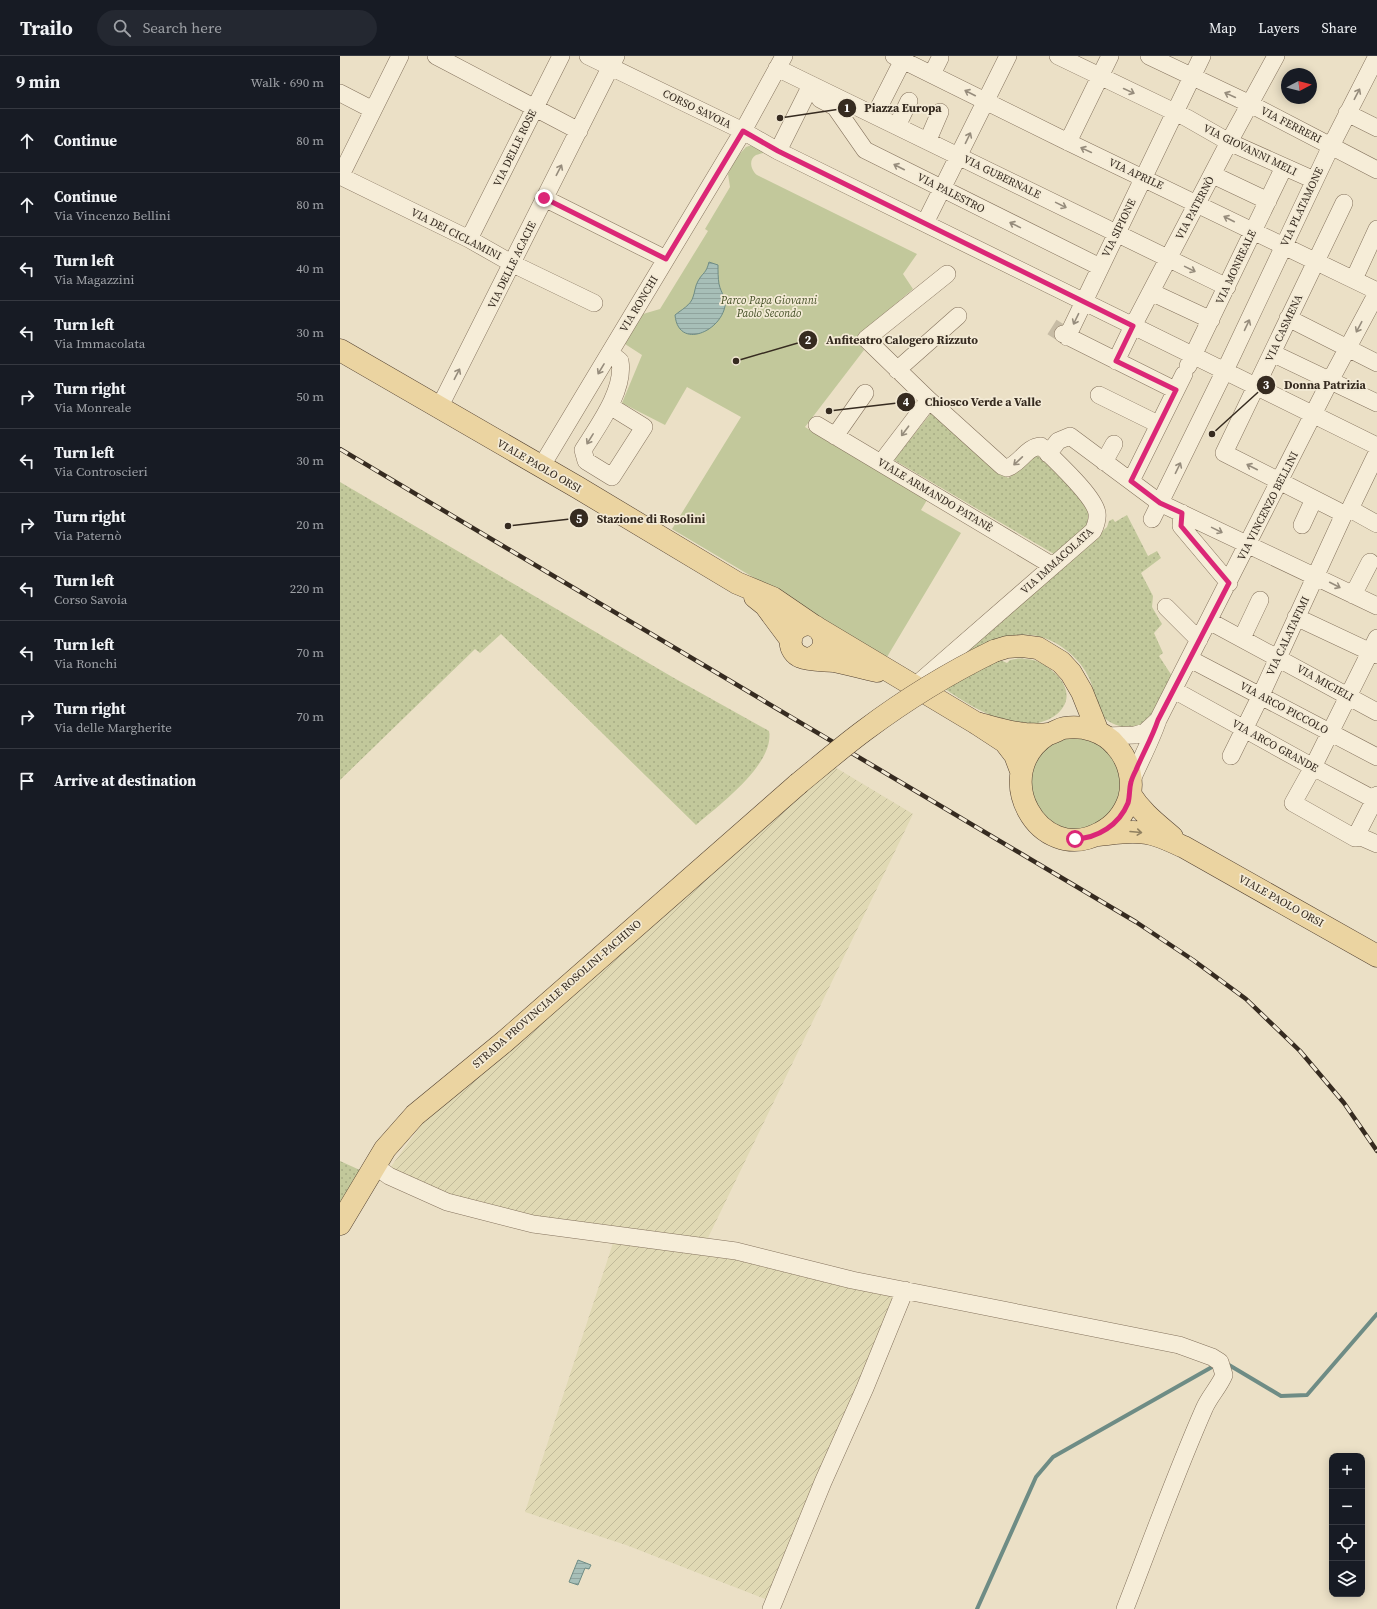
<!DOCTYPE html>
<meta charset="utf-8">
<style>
body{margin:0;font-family:"Source Serif 4",serif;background:#242831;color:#f1f3f6}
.controls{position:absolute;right:12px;bottom:12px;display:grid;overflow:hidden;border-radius:8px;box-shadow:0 2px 10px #0003}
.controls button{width:36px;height:36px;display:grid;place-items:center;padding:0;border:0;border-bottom:1px solid #363941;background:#171b24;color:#f1f3f6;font:20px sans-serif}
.compass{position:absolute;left:941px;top:12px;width:36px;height:36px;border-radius:50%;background:#171b24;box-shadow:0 2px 10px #0003;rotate:83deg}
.stop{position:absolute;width:12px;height:12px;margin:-9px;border:3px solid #db2777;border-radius:50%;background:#fff}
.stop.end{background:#db2777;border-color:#fff;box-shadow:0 1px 4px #0008}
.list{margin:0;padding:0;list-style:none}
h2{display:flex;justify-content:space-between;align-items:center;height:52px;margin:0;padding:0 16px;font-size:17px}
h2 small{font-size:13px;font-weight:400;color:#9ea1a6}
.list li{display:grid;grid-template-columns:26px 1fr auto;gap:12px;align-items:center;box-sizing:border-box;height:64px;padding:0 16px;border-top:1px solid #363941}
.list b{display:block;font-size:15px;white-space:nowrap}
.list p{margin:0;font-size:13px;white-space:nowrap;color:#9ea1a6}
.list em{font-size:13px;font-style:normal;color:#9ea1a6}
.icon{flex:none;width:22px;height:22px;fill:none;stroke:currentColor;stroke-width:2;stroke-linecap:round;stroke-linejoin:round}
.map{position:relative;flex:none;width:1037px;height:1553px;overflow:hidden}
header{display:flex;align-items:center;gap:24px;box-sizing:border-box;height:56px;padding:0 20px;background:#171b24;border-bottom:1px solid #363941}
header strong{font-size:19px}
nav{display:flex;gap:22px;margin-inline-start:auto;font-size:14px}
.search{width:280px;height:36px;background:#242831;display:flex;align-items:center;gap:10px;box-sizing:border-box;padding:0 14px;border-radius:22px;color:#9ea1a6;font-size:15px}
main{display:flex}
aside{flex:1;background:#171b24}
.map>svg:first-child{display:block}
</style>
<header>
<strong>Trailo</strong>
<div class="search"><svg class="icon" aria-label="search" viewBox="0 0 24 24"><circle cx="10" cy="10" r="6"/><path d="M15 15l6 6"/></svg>Search here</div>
<nav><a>Map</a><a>Layers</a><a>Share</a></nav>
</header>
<main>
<aside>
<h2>9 min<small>Walk · 690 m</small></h2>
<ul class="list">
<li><svg class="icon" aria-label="ahead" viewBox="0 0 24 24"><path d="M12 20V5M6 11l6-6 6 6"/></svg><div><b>Continue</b></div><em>80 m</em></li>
<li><svg class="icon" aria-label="ahead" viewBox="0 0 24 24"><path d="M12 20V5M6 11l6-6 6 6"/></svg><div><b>Continue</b><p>Via Vincenzo Bellini</p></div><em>80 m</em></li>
<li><svg class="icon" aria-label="left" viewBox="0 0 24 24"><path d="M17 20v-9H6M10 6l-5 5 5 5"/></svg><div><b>Turn left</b><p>Via Magazzini</p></div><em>40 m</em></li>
<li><svg class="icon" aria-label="left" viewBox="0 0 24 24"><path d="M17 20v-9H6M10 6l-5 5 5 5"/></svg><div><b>Turn left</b><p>Via Immacolata</p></div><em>30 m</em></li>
<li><svg class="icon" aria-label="right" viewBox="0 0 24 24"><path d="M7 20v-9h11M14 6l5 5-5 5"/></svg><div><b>Turn right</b><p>Via Monreale</p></div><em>50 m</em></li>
<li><svg class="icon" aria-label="left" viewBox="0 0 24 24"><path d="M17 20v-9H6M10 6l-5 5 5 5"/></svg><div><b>Turn left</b><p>Via Controscieri</p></div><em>30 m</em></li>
<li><svg class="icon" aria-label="right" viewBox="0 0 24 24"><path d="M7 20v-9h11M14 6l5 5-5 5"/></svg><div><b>Turn right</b><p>Via Paternò</p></div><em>20 m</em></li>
<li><svg class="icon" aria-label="left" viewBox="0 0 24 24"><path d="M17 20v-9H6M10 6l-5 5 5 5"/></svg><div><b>Turn left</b><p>Corso Savoia</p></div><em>220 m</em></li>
<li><svg class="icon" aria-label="left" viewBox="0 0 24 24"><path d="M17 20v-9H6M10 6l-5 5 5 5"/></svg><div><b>Turn left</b><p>Via Ronchi</p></div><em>70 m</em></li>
<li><svg class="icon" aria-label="right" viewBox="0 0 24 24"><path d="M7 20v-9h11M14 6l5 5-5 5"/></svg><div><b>Turn right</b><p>Via delle Margherite</p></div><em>70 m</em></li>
<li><svg class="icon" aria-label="arrive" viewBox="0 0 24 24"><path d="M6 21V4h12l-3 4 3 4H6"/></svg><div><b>Arrive at destination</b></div></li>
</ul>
</aside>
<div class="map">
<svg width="1037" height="1553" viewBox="0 0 1037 1553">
<defs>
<pattern id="farmland-furrows" width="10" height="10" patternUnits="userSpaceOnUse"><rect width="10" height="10" fill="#e0d9b4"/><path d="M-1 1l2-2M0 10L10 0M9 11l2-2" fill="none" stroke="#c1ba9a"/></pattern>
<pattern id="grass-dots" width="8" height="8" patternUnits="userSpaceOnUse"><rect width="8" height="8" fill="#c2c89b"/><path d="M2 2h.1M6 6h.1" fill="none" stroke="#a7ac85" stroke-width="1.8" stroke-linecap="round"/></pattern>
<pattern id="water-rules" width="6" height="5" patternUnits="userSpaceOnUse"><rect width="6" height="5" fill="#a7bfb8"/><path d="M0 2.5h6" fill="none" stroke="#90a49e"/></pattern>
</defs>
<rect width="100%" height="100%" fill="#ebe0c6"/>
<path fill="url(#farmland-furrows)" d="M493 710 573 758 365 1188 194 1165 101 1138 50 1112 82 1068Z
M275 1181 391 1197 562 1236 497 1382 475 1423 428 1544 286 1489 185 1456Z"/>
<path fill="url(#grass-dots)" d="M591 357 668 422 676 417 696 398 733 431 749 456 747 470 714 498 554 404Z
M0 426 334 622 429 675C435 708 379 749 356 769L161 578 140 597 135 593 0 724Z
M787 459 808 500 817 495 821 502 801 517 813 540 812 551 822 568 814 577 823 597 819 600 832 620C822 640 811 678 782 671 773 668 766 665 761 658 756 650 754 633 750 624 741 602 716 582 692 579 682 578 672 579 662 582L658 603 667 607 670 604C674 603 680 602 685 603 694 603 703 607 710 613 749 643 712 675 674 667 647 662 613 639 591 623L654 573 767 471 769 465 773 463 775 466Z
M0 1105 22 1115 0 1153Z"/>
<path fill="#c2c89b" d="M412 89 425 96C423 97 419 98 416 99 408 104 411 114 417 119L577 198 563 218 573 233 514 283 524 294 465 371 587 444 581 454 621 477 547 601 332 473 401 361 347 331 325 369 282 347 302 299 285 288 303 258 320 253 368 175 365 173 390 131 388 118 397 101 406 91Z
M731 679 762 686 782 711 783 742 764 768 733 776 704 764 688 737 693 705 702 693Z"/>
<path fill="url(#water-rules)" stroke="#6e8c85" d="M369 206 378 209C378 215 378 222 379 228 381 238 388 243 384 254 376 278 338 292 335 259 341 254 351 249 353 241 355 236 355 230 358 225 363 216 366 218 369 206Z
M238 1504 251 1509 249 1513 245 1512 238 1529 229 1526Z"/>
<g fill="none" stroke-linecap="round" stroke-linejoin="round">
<path stroke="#6e8c85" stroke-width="4" d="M889 1309 941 1340 967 1339 1037 1258
M637 1553 696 1421 713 1401 872 1311"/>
<path stroke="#c7bca5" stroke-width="17" stroke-dasharray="17 8" stroke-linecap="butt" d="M712 271 723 278"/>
<defs>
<path id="minor" d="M96 0 239 75
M248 0 403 75 438 95 1037 390
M554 0 728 86 1037 235
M718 0 847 62 889 86 974 124
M809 0 910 48 1037 114
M437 12 887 231
M592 18 600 2
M0 37 33 54
M479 41 480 43 495 51 525 94 760 211
M1007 57 1037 72
M535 59 565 0
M557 70 569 45
M588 84 600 56
M728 86 770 0
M438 95 471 29
M873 119 928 145
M0 120 129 183 173 208 254 247
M0 121 60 0
M204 142 326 203
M1004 147 884 397 1004 458
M585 167 668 0
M129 183 221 0
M1014 223 1037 173
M811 236 871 264
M948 262 1037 307
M723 278 835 334
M727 281 862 0
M932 297 1037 347
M776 305 793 270 889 86 936 0
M848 310 944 111
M557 314 618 260
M759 339 818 368
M270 350 304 371 272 421 246 405 243 394C258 370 285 334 280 305L270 297
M99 352C159 235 217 117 276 0
M477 369 713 510
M495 380 525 337
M708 398 718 385 730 380 820 447 1037 550
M764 406 774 388
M541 407 589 344
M201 411 403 75 444 0
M791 425 844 318
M1010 453 1037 468
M842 457 841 470 889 527
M812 463 890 304 991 90 1037 0
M962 469 974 443
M1013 539 1030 506
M826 551 859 584
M956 561 1037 599
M869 565 1037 656
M902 582 920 544
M1037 582 973 711 953 747 1015 782 1021 781 1037 788
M850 603 1037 701
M575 630 753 475C756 469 758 464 757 457 754 439 714 404 701 390 686 391 681 407 667 412L662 410 589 344 526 283 607 218
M834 634 973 711 1037 745
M765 680 795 679 805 676 818 664
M891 700 921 639 1004 458 1010 453 1037 397
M791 726C800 705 811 685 818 664L990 325 1037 237
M1015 782 1037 739
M35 1110 49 1120 107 1146 193 1168 396 1195 512 1224 839 1289 872 1301 880 1306 884 1319C879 1331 869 1341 864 1353 835 1419 811 1486 785 1553
M431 1553 483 1426 525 1332 565 1234"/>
<path id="major" d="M0 294 237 431 397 527 433 542 474 570
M415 541 425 549 451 584
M479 573 636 667 665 686 675 699 681 715
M654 595 667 591 682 590 698 592 721 606 731 617 742 636 758 676
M471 602C497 592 479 559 459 571 447 578 448 596 461 601 469 605 485 604 494 605 509 608 523 612 537 615
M636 667C652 671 669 677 686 678 693 678 701 679 707 678 713 678 718 673 724 672 743 669 764 675 776 690 789 704 794 725 789 743 784 758 774 770 760 777 699 810 647 717 708 678
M790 738C801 756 817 768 832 781
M758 779C778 777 798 773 818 780 827 783 835 787 844 791L1037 900
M0 1168 45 1093 75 1059 164 986 458 728"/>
</defs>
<use href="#minor" stroke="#84725d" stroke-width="18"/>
<use href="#major" stroke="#534131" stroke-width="23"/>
<use href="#minor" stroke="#f6edd8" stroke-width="17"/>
<use href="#major" stroke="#ebd4a1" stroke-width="22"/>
<defs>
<path id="rail" d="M0 393 796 866 853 904 906 943 960 995 1004 1047 1037 1095"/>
</defs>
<use href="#rail" stroke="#362b20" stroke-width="4.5"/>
<use href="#rail" stroke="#f3ead5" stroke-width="3" stroke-dasharray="9" stroke-linecap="butt"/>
<defs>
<path id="major-bridge" d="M458 728C480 710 502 691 525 674 565 644 609 617 654 595"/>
</defs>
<use href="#major-bridge" stroke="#534131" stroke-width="23" stroke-linecap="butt"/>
<use href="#major-bridge" stroke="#ebd4a1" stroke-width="22"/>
</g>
<defs><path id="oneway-shaft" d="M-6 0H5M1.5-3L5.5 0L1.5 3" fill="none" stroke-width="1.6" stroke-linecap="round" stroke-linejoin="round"/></defs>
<g stroke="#968c7c">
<use href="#oneway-shaft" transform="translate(789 35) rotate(25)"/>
<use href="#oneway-shaft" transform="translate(630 37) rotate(-153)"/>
<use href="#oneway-shaft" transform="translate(1017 38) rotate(-63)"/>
<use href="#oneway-shaft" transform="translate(890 39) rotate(-155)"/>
<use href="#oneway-shaft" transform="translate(628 82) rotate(-64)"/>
<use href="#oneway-shaft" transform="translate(746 94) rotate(-155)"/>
<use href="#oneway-shaft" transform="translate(559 111) rotate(-153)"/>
<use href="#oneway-shaft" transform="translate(219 114) rotate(-63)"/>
<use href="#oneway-shaft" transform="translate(721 149) rotate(26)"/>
<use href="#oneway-shaft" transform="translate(889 163) rotate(-153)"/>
<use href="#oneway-shaft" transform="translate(675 169) rotate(-154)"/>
<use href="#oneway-shaft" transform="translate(850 213) rotate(26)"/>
<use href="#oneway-shaft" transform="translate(736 263) rotate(116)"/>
<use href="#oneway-shaft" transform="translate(907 269) rotate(-65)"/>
<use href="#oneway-shaft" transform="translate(1019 271) rotate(118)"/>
<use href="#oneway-shaft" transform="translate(261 313) rotate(121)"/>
<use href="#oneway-shaft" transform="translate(117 318) rotate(-63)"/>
<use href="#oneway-shaft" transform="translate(565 375) rotate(127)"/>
<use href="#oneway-shaft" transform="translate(250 383) rotate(122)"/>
<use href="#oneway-shaft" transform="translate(678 405) rotate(137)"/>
<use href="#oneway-shaft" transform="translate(912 411) rotate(-153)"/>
<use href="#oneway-shaft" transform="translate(838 412) rotate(-64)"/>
<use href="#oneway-shaft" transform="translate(877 474) rotate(26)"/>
<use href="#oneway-shaft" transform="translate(995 529) rotate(27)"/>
</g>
<use stroke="#908060" href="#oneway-shaft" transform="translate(796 776) rotate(5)"/>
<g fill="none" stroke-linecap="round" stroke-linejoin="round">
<path stroke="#db2777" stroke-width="5" d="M204 142 326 203 403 75 438 95 793 270 776 305 836 334 791 425 820 447 842 457 841 470 889 527 818 664C812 682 803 697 796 714 794 718 792 722 791 726 789 733 790 740 788 747 779 769 758 782 735 783"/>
</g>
<g text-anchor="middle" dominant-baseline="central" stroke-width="3.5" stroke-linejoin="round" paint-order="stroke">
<g font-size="11" fill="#362b20" stroke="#f3ead5">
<text transform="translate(357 53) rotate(26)">CORSO SAVOIA</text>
<text transform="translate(951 69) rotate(27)">VIA FERRERI</text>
<text transform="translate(175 92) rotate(-64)">VIA DELLE ROSE</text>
<text transform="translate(910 94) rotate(26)">VIA GIOVANNI MELI</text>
<text transform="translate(796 118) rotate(25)">VIA APRILE</text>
<text transform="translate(662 121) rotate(26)">VIA GUBERNALE</text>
<text transform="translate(611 137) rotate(27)">VIA PALESTRO</text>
<text transform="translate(962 151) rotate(-65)">VIA PLATAMONE</text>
<text transform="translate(855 152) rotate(-62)">VIA PATERNÒ</text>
<text transform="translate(779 172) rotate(-64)">VIA SIPIONE</text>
<text transform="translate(116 178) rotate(27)">VIA DEI CICLAMINI</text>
<text transform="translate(172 209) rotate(-64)">VIA DELLE ACACIE</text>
<text transform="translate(896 211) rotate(-65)">VIA MONREALE</text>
<text transform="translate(299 248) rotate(-59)">VIA RONCHI</text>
<text transform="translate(944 272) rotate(-65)">VIA CASMENA</text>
<text transform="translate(199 410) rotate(30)">VIALE PAOLO ORSI</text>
<text transform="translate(595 439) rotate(31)">VIALE ARMANDO PATANÈ</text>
<text transform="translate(928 450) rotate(-63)">VIA VINCENZO BELLINI</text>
<text transform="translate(717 505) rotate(-42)">VIA IMMACOLATA</text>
<text transform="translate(948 580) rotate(-65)">VIA CALATAFIMI</text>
<text transform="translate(985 627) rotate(29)">VIA MICIELI</text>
<text transform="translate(944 652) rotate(28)">VIA ARCO PICCOLO</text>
<text transform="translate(935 690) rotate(29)">VIA ARCO GRANDE</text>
<text transform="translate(941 845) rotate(29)">VIALE PAOLO ORSI</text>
<text transform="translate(217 938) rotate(-41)">STRADA PROVINCIALE ROSOLINI-PACHINO</text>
</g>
<g font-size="11" font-style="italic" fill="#465128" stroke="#f3ead5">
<text x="429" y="244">Parco Papa Giovanni<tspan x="429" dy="13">Paolo Secondo</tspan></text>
</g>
</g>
<path fill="none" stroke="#362b20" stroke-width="1.5" d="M440 62L507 52M396 305L468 284M872 378L926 329M489 355L566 346M168 470L239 462"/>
<g fill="#362b20" stroke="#f3ead5" stroke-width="1.5">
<circle cx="440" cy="62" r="4"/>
<circle cx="396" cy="305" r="4"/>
<circle cx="872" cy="378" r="4"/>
<circle cx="489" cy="355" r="4"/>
<circle cx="168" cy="470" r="4"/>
<circle cx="507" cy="52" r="10"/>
<circle cx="468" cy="284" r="10"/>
<circle cx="926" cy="329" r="10"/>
<circle cx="566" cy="346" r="10"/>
<circle cx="239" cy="462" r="10"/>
</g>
<g font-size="12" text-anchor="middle" font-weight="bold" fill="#fff">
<text x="507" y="56">1</text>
<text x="468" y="288">2</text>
<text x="926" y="333">3</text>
<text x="566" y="350">4</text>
<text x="239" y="467">5</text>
</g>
<g font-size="12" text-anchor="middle" font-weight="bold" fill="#362b20" stroke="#f3ead5" stroke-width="3.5" stroke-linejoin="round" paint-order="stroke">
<text x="563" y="56">Piazza Europa</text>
<text x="562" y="288">Anfiteatro Calogero Rizzuto</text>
<text x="985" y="333">Donna Patrizia</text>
<text x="643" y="350">Chiosco Verde a Valle</text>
<text x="311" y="467">Stazione di Rosolini</text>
</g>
</svg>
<div class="controls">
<button>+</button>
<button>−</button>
<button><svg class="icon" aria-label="locate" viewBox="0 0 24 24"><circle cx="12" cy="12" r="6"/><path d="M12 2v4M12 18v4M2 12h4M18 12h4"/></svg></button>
<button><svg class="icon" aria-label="layers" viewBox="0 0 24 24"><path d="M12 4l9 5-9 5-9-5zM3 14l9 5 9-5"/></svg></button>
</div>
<svg class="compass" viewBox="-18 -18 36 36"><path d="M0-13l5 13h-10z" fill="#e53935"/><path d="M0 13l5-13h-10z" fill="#9ea1a6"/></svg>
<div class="stop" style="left:735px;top:783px"></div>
<div class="stop end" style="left:204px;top:142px"></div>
</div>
</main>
